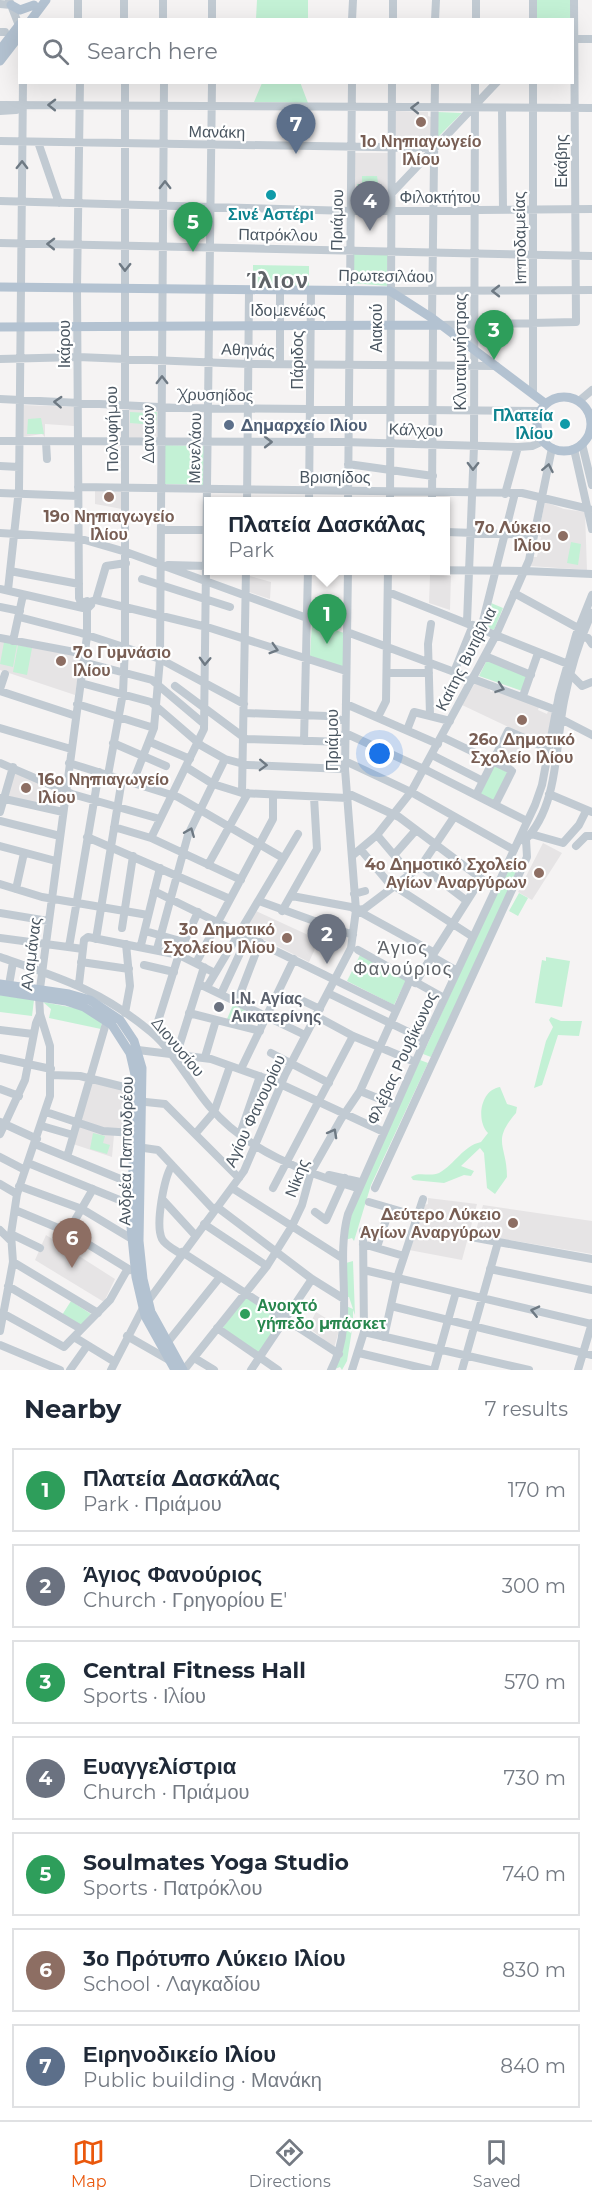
<!DOCTYPE html>
<meta charset="utf-8">
<style>
body{margin:0;font-family:Montserrat,sans-serif;background:#f6f6f7;color:#1f2937}
.you{position:absolute;left:380px;top:754px;width:21px;height:21px;margin:-15px;border:4px solid #fff;border-radius:50%;background:#1a73e8;box-shadow:0 0 0 9px #1a73e833}
.badge{display:grid;place-items:center;width:39px;height:39px;border-radius:50%;background:#ea580c;color:#fff;font-size:20px;font-weight:700}
.pin{position:absolute;translate:-50% -50px;filter:drop-shadow(0 2px 3px #0008)}
.pin::after{content:'';position:absolute;top:32px;width:21px;height:18px;background:inherit;clip-path:polygon(0 0,100% 0,50% 100%)}
.popup{position:absolute;left:204px;top:497px;width:246px;height:78px;box-sizing:border-box;display:grid;place-content:center;border-radius:0px;background:#fff;filter:drop-shadow(0 2px 4px #0005);font-size:20px;white-space:nowrap;color:#747a83}
.popup b{font-size:22px;color:#1f2937}
.popup::after{content:'';position:absolute;left:50%;top:100%;margin-left:-12px;border:12px solid transparent;border-top-color:#fff}
.list{margin:0;padding:0;list-style:none}
h2{display:flex;justify-content:space-between;align-items:center;height:78px;margin:0;padding:0 24px;font-size:26px}
h2 small{font-size:20px;font-weight:400;color:#747a83}
.list li{display:grid;grid-template-columns:39px 1fr auto;gap:18px;align-items:center;box-sizing:border-box;height:84px;margin:0 12px 12px;padding:0 12px;border:2px solid #e0e1e3;border-radius:0px}
.list b{display:block;font-size:22px;white-space:nowrap}
.list p{margin:0;font-size:20px;white-space:nowrap;color:#747a83}
.list em{font-size:20px;font-style:normal;color:#747a83}
.icon{flex:none;width:33px;height:33px;fill:none;stroke:currentColor;stroke-width:2;stroke-linecap:round;stroke-linejoin:round}
.map{position:relative;flex:none;width:592px;height:1370px;overflow:hidden}
.search{position:absolute;background:#fff;box-shadow:0 6px 24px #0002;left:18px;right:18px;top:18px;height:66px;display:flex;align-items:center;gap:15px;box-sizing:border-box;padding:0 21px;border-radius:0px;color:#747a83;font-size:22px}
.sheet{height:750px;background:#fff}
nav{display:flex;justify-content:space-around;align-items:center;box-sizing:border-box;height:84px;border-top:2px solid #e0e1e3;background:#fff;font-size:16px;color:#747a83}
nav a{display:grid;justify-items:center;gap:3px}
nav .on{color:#ea580c}
.map>svg:first-child{display:block}
</style>
<div class="map">
<svg width="592" height="1370" viewBox="0 0 592 1370">
<rect width="100%" height="100%" fill="#f5f3f3"/>
<path fill="#e6e4e5" d="M395 111 428 112V116L431 117V144L395 145Z
M355 153H388L387 193 381 206 355 207Z
M23 405 75 407 74 426 45 424V437L42 434 23 437Z
M129 409 158 410V438H129Z
M95 491H122V509L95 504Z
M545 502 564 509 585 512 587 570 530 566 533 557H537L541 537 538 536Z
M430 575 451 576 450 610 429 603Z
M250 576 271 582 270 599 249 592Z
M0 641 81 657 75 695 0 670Z
M475 683 488 687 491 692 494 690 539 707 538 710 547 714 548 711 552 713 546 745 462 705Z
M509 734 523 741 511 767 497 760Z
M15 771 43 783 36 803 8 796Z
M543 843 562 853 532 900 518 892Z
M256 911 319 940 309 962 245 930Z
M91 1081 129 1091 128 1130 106 1129 81 1120Z
M78 1125 105 1135H114L112 1157 73 1144Z
M428 1198 477 1204 462 1260 409 1250 425 1205 428 1204Z
M483 1205 592 1221V1254L497 1238V1234L483 1231 481 1235 475 1234Z
M46 1235 115 1279 104 1302 35 1260Z
M316 1312 340 1327 334 1348 308 1327Z"/>
<path fill="#c3f1d5" d="M257 0H308V19H256Z
M535 0H571V19H535Z
M300 82 308 103 254 102 262 83Z
M438 112 462 113 438 137Z
M362 176H377L380 196H357V184H362Z
M353 253H388L387 286 353 283Z
M253 265 309 266V286L253 285Z
M130 412 149 413 150 417V412H157L156 425 130 423Z
M41 418 44 434H27L28 419Z
M165 445 204 446 205 485 165 484Z
M571 542 581 544 578 565 567 563Z
M491 603 503 608 494 630 485 627 492 610Z
M312 622 344 633 343 667 310 656Z
M4 642 17 645 13 667 0 664Z
M18 645 32 648 27 675 13 672Z
M487 660 528 676 522 691 479 676Z
M494 765 509 773 494 802 480 795Z
M512 859 517 866 523 864 431 1057 423 1054Z
M519 893 528 898 518 916 509 911Z
M361 953 406 980 394 1005 347 981Z
M546 957 570 961 562 1007 535 1003 542 960 546 961Z
M0 995 34 1000 32 1016 0 1012Z
M43 1002 80 1009 102 1022 101 1029 49 1018 51 1009Z
M233 1005 253 1013 248 1024 227 1019Z
M551 1017 561 1021H582L579 1036 558 1035 542 1085 534 1088 546 1041 553 1027 549 1020Z
M420 1060 428 1063 371 1185 354 1241 352 1238 345 1240 352 1210Z
M500 1087 507 1104 517 1107 516 1113C491 1142 507 1145 507 1177L495 1194 487 1188 484 1153 480 1148 461 1166 474 1171 471 1176 464 1175 444 1183 413 1180 411 1177C419 1171 429 1177 439 1173 455 1164 463 1146 481 1142L488 1133C476 1121 480 1090 500 1087Z
M93 1133 105 1136 103 1143 110 1145 107 1154 90 1149Z
M353 1261 355 1315 353 1310V1322L345 1327 346 1306 353 1309 349 1297 346 1298V1263Z
M245 1297 281 1321 259 1354 222 1329Z
M71 1301 91 1314 81 1325 62 1315Z
M345 1329 351 1333 352 1330 347 1361 342 1370 340 1367 335 1369Z"/>
<g fill="none" stroke-linecap="round" stroke-linejoin="round">
<path stroke="#c1cad2" stroke-width="8" d="M9 0 20 28
M78 0V20
M212 0V20
M0 4 11 5
M124 20V0
M163 20V0
M352 20 353 0
M393 20V0
M435 20 436 0
M476 20V0
M533 20V0
M0 32H5
M572 39H592
M80 82 77 288 79 598 82 605
M533 82V393
M0 105 592 108
M502 109 503 210
M0 111 16 110
M0 141 434 148
M38 142 59 203
M391 194 497 82
M0 201 351 211 592 209
M0 243 592 256
M280 289V364
M390 291 592 290
M432 318 435 82
M440 325 576 322 574 0
M0 359 78 357 248 364 496 366
M0 399 179 408 540 411
M579 401 592 390
M0 441 344 442 518 447 532 446 543 441
M46 442 47 459
M582 444 592 485
M574 449 592 529
M348 464 433 476
M0 466 19 467
M78 487 522 493 589 509
M0 493 78 496
M505 494 518 447
M247 502 249 290
M309 502 311 290
M348 502 352 82
M390 502 392 82
M432 502 433 325
M161 530H208
M446 532 534 535
M0 533 78 538 126 552 307 618
M168 565 208 566
M407 570 525 571 592 574
M10 571 79 584
M142 579 230 607
M0 589 83 608
M8 590 19 489 23 82
M388 592 568 664
M514 593 578 628
M96 600 106 566 126 563
M89 602 96 600 207 627 346 671
M0 607 20 611
M19 617 81 633 160 659 244 704
M467 622 474 446 475 82
M481 629 515 493
M347 632 556 710
M581 637 588 638 592 644
M0 638 85 654
M13 641 23 595
M485 656 531 675
M83 662 152 680 203 723
M454 672 473 625
M387 673H429
M571 675 582 686 592 682
M81 683 151 702 202 746 225 759 247 765 345 769
M175 686 246 739 345 742
M0 689 5 674
M0 691 76 716
M523 696 538 653
M77 704 154 728
M346 704 438 744
M244 713 327 716 345 721
M430 715 428 644 431 624
M378 717 386 701 388 570
M561 719 592 735
M0 728 71 749
M407 730 414 712 450 721
M345 733 428 771 527 821
M442 737 511 770
M304 741 308 570
M150 742 190 759
M113 743 166 766
M432 755 483 781
M345 761 411 792 514 850
M0 763 72 794 160 819
M69 763 178 797 283 858
M186 767 213 784 242 793 347 798
M108 775 123 693 125 647V82
M133 782 154 728 160 659 164 82
M242 793 246 570
M347 793 399 817 495 889
M549 794 592 812
M476 795 508 731 549 749
M0 798 63 812
M495 805 512 771
M0 812 13 767
M0 821 60 836
M114 827 151 838 241 880
M531 834 563 843 579 825 586 811
M377 835 410 874
M87 837 230 899
M151 838 204 729 212 82
M524 841C559 807 555 746 564 701 570 671 579 640 592 613
M0 846 56 861
M576 846 586 836H592
M361 850 388 882 473 937
M394 855 416 830
M352 856 377 835 411 792 496 635 529 560 552 448
M208 865 248 793
M421 866 467 901
M0 884 42 897 148 915
M16 889 24 853
M154 891 396 1010
M354 894 365 891
M292 896 351 907 433 952
M259 901 353 935
M357 910 364 909 421 866 454 817
M282 911 317 849 314 797
M0 913 48 921
M122 928 133 856
M145 931 184 942
M0 938 83 949
M96 939 122 779
M141 945 160 868
M69 947 99 772
M157 949 188 835 225 759
M358 950 444 998
M431 956 457 971
M0 957C60 978 101 990 151 1032 173 1050 191 1085 210 1107 246 1150 305 1173 357 1188
M81 962 129 969
M196 963 273 819V795
M144 965 174 972
M415 983 481 879
M79 984 84 940 88 937 179 955 215 973
M199 984 305 1035
M9 985 13 962
M207 987 298 834
M328 993 425 1040
M221 994 248 936
M297 998 320 1009
M237 1002 260 942
M125 1013 130 986 126 944
M189 1013 260 1031
M316 1016 353 1036 415 1062
M0 1030 33 1034
M154 1034 180 951 198 912
M138 1050 211 1059 276 1082 384 1132
M177 1053 204 967
M271 1053 329 1083
M205 1057 216 1020
M0 1058 51 1069
M241 1069 294 959
M51 1075 80 1076 136 1090
M0 1089 19 1096
M360 1091 395 1105
M136 1101 165 1104 239 1178
M46 1112 103 1131 134 1133
M0 1122 37 1139
M42 1126 73 1135
M196 1133 214 1112 230 1066
M0 1134 25 1080 36 1023 40 1014
M240 1134 260 1076
M35 1144 118 1178 132 1181
M137 1147 158 1150 214 1210
M0 1157 25 1170
M67 1157 107 1020
M28 1163 132 1205
M172 1165C164 1178 155 1225 162 1239 165 1245 175 1250 181 1254
M329 1175 360 1182
M0 1184 17 1194
M19 1186 82 1209 132 1239
M232 1188 342 1258
M273 1188 353 1036
M375 1188 527 857 526 839
M162 1199 195 1235
M369 1202 417 1216
M217 1207 312 1279 344 1299
M15 1210 68 1232 130 1270
M315 1212 326 1220 345 1178
M204 1224 267 1266
M0 1230 11 1241
M68 1232 93 1189
M11 1234 40 1248
M471 1237 592 1259
M363 1244 404 1256
M377 1247 390 1208
M182 1252 339 1354
M13 1262 98 1313
M490 1269 592 1290
M364 1270 592 1324
M8 1286 81 1329
M391 1306 592 1355
M4 1314 64 1347 110 1300 127 1270
M217 1328 278 1370
M0 1331 13 1262 11 1234 17 1194 50 1096V1046L40 1014 39 996 87 636V609L91 605 87 601 82 604
M364 1332 529 1370
M127 1336 169 1360
M74 1337 115 1362
M384 1337 397 1278 423 1199
M167 1343 220 1277
M0 1345 60 1370
M359 1353 430 1370
M196 1359 214 1370
M70 1370 87 1346
M111 1370 143 1308 244 1171 285 1075 351 948 356 910 345 769 348 570
M184 1370 267 1266 292 1226 302 1205 311 1172 341 1119 360 1091 410 980
M251 1370 312 1279
M331 1370C357 1321 334 1265 348 1214L425 1040 535 805 542 785 559 695 576 635 592 595
M352 1370 364 1332 363 1231
M434 1370 456 1292
M462 1370 498 1242
M578 1370 592 1323"/>
<path stroke="#b3c2d1" stroke-width="9" d="M11 5 20 10 34 5
M31 20 46 0
M0 50 20 24
M0 61 20 35
M0 287 390 291 432 318 546 404
M0 327 440 325
M537 424a27 27 0 1 1 54 0a27 27 0 1 1-54 0Z
M0 984 69 994 90 1000 120 1020 134 1041 142 1068 139 1241 143 1279 151 1312 183 1370
M0 991 66 1001 84 1007 112 1025 130 1053 136 1079 131 1227 136 1277 145 1316 175 1370"/>
</g>
<defs><path id="oneway-chevron" d="M-2-3.5L2.5 0L-2 3.5" fill="none" stroke-width="1.6" stroke-linecap="round" stroke-linejoin="round" transform="scale(1.5)"/></defs>
<g stroke="#6e7983">
<use href="#oneway-chevron" transform="translate(52 105) rotate(-179)"/>
<use href="#oneway-chevron" transform="translate(415 108) rotate(-179)"/>
<use href="#oneway-chevron" transform="translate(22 165) rotate(-89)"/>
<use href="#oneway-chevron" transform="translate(165 185) rotate(-90)"/>
<use href="#oneway-chevron" transform="translate(51 244) rotate(-179)"/>
<use href="#oneway-chevron" transform="translate(125 267) rotate(91)"/>
<use href="#oneway-chevron" transform="translate(496 291) rotate(-180)"/>
<use href="#oneway-chevron" transform="translate(162 380) rotate(-90)"/>
<use href="#oneway-chevron" transform="translate(58 402) rotate(-177)"/>
<use href="#oneway-chevron" transform="translate(268 442)"/>
<use href="#oneway-chevron" transform="translate(473 466) rotate(91)"/>
<use href="#oneway-chevron" transform="translate(548 468) rotate(-79)"/>
<use href="#oneway-chevron" transform="translate(274 649) rotate(17)"/>
<use href="#oneway-chevron" transform="translate(205 661) rotate(92)"/>
<use href="#oneway-chevron" transform="translate(500 688) rotate(19)"/>
<use href="#oneway-chevron" transform="translate(263 765) rotate(2)"/>
<use href="#oneway-chevron" transform="translate(190 832) rotate(-68)"/>
<use href="#oneway-chevron" transform="translate(333 1133) rotate(-61)"/>
<use href="#oneway-chevron" transform="translate(535 1311) rotate(-167)"/>
</g>
<g fill="#8d6e63" stroke="#fff" stroke-width="2">
<circle cx="421" cy="122" r="6"/>
<circle cx="109" cy="497" r="6"/>
<circle cx="563" cy="536" r="6"/>
<circle cx="61" cy="661" r="6"/>
<circle cx="522" cy="720" r="6"/>
<circle cx="26" cy="788" r="6"/>
<circle cx="539" cy="873" r="6"/>
<circle cx="287" cy="938" r="6"/>
<circle cx="513" cy="1223" r="6"/>
</g>
<g fill="#0f9aa8" stroke="#fff" stroke-width="2">
<circle cx="271" cy="195" r="6"/>
<circle cx="565" cy="424" r="6"/>
</g>
<circle fill="#5c6f8a" stroke="#fff" stroke-width="2" cx="229" cy="425" r="6"/>
<circle fill="#6b7280" stroke="#fff" stroke-width="2" cx="219" cy="1007" r="6"/>
<circle fill="#2e9e5b" stroke="#fff" stroke-width="2" cx="245" cy="1314" r="6"/>
<g text-anchor="middle" dominant-baseline="central" stroke-width="4.5" stroke-linejoin="round" paint-order="stroke">
<g font-size="16" fill="#4a5661" stroke="#fff">
<text transform="translate(217 132) rotate(1)">Μανάκη</text>
<text transform="translate(561 161) rotate(-90)">Εκάβης</text>
<text x="440" y="197">Φιλοκτήτου</text>
<text transform="translate(337 220) rotate(-89)">Πριάμου</text>
<text transform="translate(278 235) rotate(1)">Πατρόκλου</text>
<text transform="translate(520 238) rotate(-91)">Ιπποδαμείας</text>
<text transform="translate(386 276) rotate(1)">Πρωτεσιλάου</text>
<text x="288" y="310">Ιδομενέως</text>
<text transform="translate(376 328) rotate(-90)">Αιακού</text>
<text transform="translate(64 344) rotate(-90)">Ικάρου</text>
<text transform="translate(248 350) rotate(2)">Αθηνάς</text>
<text transform="translate(460 352) rotate(-90)">Κλυταιμνήστρας</text>
<text transform="translate(297 360) rotate(-90)">Πάριδος</text>
<text transform="translate(216 395) rotate(1)">Χρυσηίδος</text>
<text transform="translate(112 429) rotate(-91)">Πολυφήμου</text>
<text transform="translate(416 430) rotate(2)">Κάλχου</text>
<text transform="translate(148 434) rotate(-90)">Δαναών</text>
<text transform="translate(195 448) rotate(-89)">Μενελάου</text>
<text x="335" y="477">Βρισηίδος</text>
<text transform="translate(466 659) rotate(-63)">Καίτης Βυτιβίλια</text>
<text transform="translate(332 740) rotate(-90)">Πριάμου</text>
<text transform="translate(31 954) rotate(-83)">Αλαμάνας</text>
<text transform="translate(178 1047) rotate(50)">Διονυσίου</text>
<text transform="translate(402 1058) rotate(-65)">Φλέβας Ρουβίκωνος</text>
<text transform="translate(255 1111) rotate(-65)">Αγίου Φανουρίου</text>
<text transform="translate(126 1151) rotate(-89)">Ανδρέα Παπανδρέου</text>
<text transform="translate(297 1178) rotate(-69)">Νίκης</text>
</g>
<g font-size="16" font-weight="bold" fill="#785e54" stroke="#fff" text-anchor="end">
<text x="421" y="141" text-anchor="middle">1ο Νηπιαγωγείο<tspan x="421" dy="18">Ιλίου</tspan></text>
<text x="109" y="516" text-anchor="middle">19ο Νηπιαγωγείο<tspan x="109" dy="18">Ιλίου</tspan></text>
<text x="551" y="527">7ο Λύκειο<tspan x="551" dy="18">Ιλίου</tspan></text>
<text x="73" y="652" text-anchor="start">7ο Γυμνάσιο<tspan x="73" dy="18">Ιλίου</tspan></text>
<text x="522" y="739" text-anchor="middle">26ο Δημοτικό<tspan x="522" dy="18">Σχολείο Ιλίου</tspan></text>
<text x="38" y="779" text-anchor="start">16ο Νηπιαγωγείο<tspan x="38" dy="18">Ιλίου</tspan></text>
<text x="527" y="864">4ο Δημοτικό Σχολείο<tspan x="527" dy="18">Αγίων Αναργύρων</tspan></text>
<text x="275" y="929">3ο Δημοτικό<tspan x="275" dy="18">Σχολείου Ιλίου</tspan></text>
<text x="501" y="1214">Δεύτερο Λύκειο<tspan x="501" dy="18">Αγίων Αναργύρων</tspan></text>
</g>
<g font-size="16" font-weight="bold" fill="#0d838f" stroke="#fff">
<text x="271" y="214">Σινέ Αστέρι</text>
<text x="553" y="415" text-anchor="end">Πλατεία<tspan x="553" dy="18">Ιλίου</tspan></text>
</g>
<g font-size="16" font-weight="bold" fill="#4e5e75" stroke="#fff" text-anchor="start">
<text x="241" y="425">Δημαρχείο Ιλίου</text>
</g>
<g font-size="16" font-weight="bold" fill="#5b616d" stroke="#fff" text-anchor="start">
<text x="231" y="998">Ι.Ν. Αγίας<tspan x="231" dy="18">Αικατερίνης</tspan></text>
</g>
<g font-size="16" font-weight="bold" fill="#27864d" stroke="#fff" text-anchor="start">
<text x="257" y="1305">Ανοιχτό<tspan x="257" dy="18">γήπεδο μπάσκετ</tspan></text>
</g>
<g font-size="18" letter-spacing="1.5" fill="#5f6368" stroke="#fff">
<text x="403" y="948">Άγιος<tspan x="403" dy="21">Φανούριος</tspan></text>
</g>
<g font-size="22" font-weight="bold" letter-spacing="1.5" fill="#5f6368" stroke="#fff">
<text x="278" y="280">Ίλιον</text>
</g>
</g>
</svg>
<div class="you"></div>
<div class="pin badge" style="left:327px;top:644px;background:#2e9e5b">1</div>
<div class="popup"><b>Πλατεία Δασκάλας</b>Park</div>
<div class="pin badge" style="left:327px;top:964px;background:#6b7280">2</div>
<div class="pin badge" style="left:494px;top:360px;background:#2e9e5b">3</div>
<div class="pin badge" style="left:370px;top:231px;background:#6b7280">4</div>
<div class="pin badge" style="left:193px;top:252px;background:#2e9e5b">5</div>
<div class="pin badge" style="left:72px;top:1268px;background:#8d6e63">6</div>
<div class="pin badge" style="left:296px;top:154px;background:#5c6f8a">7</div>
<div class="search"><svg class="icon" aria-label="search" viewBox="0 0 24 24"><circle cx="10" cy="10" r="6"/><path d="M15 15l6 6"/></svg>Search here</div>
</div>
<section class="sheet">
<h2>Nearby<small>7 results</small></h2>
<ul class="list">
<li><span class="badge" style="background:#2e9e5b">1</span><div><b>Πλατεία Δασκάλας</b><p>Park · Πριάμου</p></div><em>170 m</em></li>
<li><span class="badge" style="background:#6b7280">2</span><div><b>Άγιος Φανούριος</b><p>Church · Γρηγορίου Ε'</p></div><em>300 m</em></li>
<li><span class="badge" style="background:#2e9e5b">3</span><div><b>Central Fitness Hall</b><p>Sports · Ιλίου</p></div><em>570 m</em></li>
<li><span class="badge" style="background:#6b7280">4</span><div><b>Ευαγγελίστρια</b><p>Church · Πριάμου</p></div><em>730 m</em></li>
<li><span class="badge" style="background:#2e9e5b">5</span><div><b>Soulmates Yoga Studio</b><p>Sports · Πατρόκλου</p></div><em>740 m</em></li>
<li><span class="badge" style="background:#8d6e63">6</span><div><b>3ο Πρότυπο Λύκειο Ιλίου</b><p>School · Λαγκαδίου</p></div><em>830 m</em></li>
<li><span class="badge" style="background:#5c6f8a">7</span><div><b>Ειρηνοδικείο Ιλίου</b><p>Public building · Μανάκη</p></div><em>840 m</em></li>
</ul>
</section>
<nav>
<a class="on"><svg class="icon" aria-label="map" viewBox="0 0 24 24"><path d="M3 6l6-2 6 2 6-2v14l-6 2-6-2-6 2zM9 4v14M15 6v14"/></svg>Map</a>
<a><svg class="icon" aria-label="directions" viewBox="0 0 24 24"><path d="M12 3l9 9-9 9-9-9zM9 14v-3h6M13 9l2 2-2 2"/></svg>Directions</a>
<a><svg class="icon" aria-label="saved" viewBox="0 0 24 24"><path d="M7 4h10v16l-5-4-5 4z"/></svg>Saved</a>
</nav>
